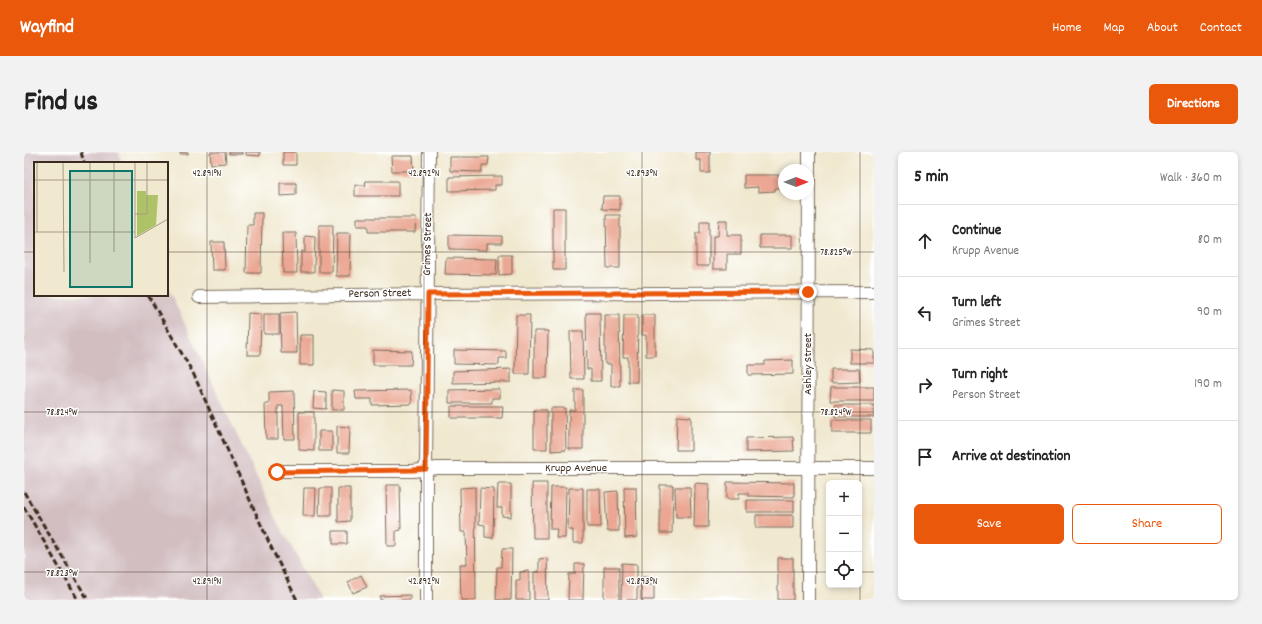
<!DOCTYPE html>
<meta charset="utf-8">
<style>
body{margin:0;font-family:Dekko,sans-serif;background:#f2f2f2;color:#222}
.controls{position:absolute;right:12px;bottom:12px;display:grid;overflow:hidden;border-radius:6px;box-shadow:0 2px 6px #0003}
.controls button{width:36px;height:36px;display:grid;place-items:center;padding:0;border:0;border-bottom:1px solid #e0e0e0;background:#fff;color:#222;font:20px sans-serif}
.compass{position:absolute;left:754px;top:12px;width:36px;height:36px;border-radius:50%;background:#fff;box-shadow:0 2px 6px #0003;rotate:90deg}
.stop{position:absolute;width:12px;height:12px;margin:-9px;border:3px solid #ea580c;border-radius:50%;background:#fff}
.stop.end{background:#ea580c;border-color:#fff;box-shadow:0 1px 4px #0008}
.list{margin:0;padding:0;list-style:none}
h2{display:flex;justify-content:space-between;align-items:center;height:52px;margin:0;padding:0 16px;font-size:17px}
h2 small{font-size:13px;font-weight:400;color:#767676}
.list li{display:grid;grid-template-columns:26px 1fr auto;gap:12px;align-items:center;box-sizing:border-box;height:72px;padding:0 16px;border-top:1px solid #e0e0e0}
.list b{display:block;font-size:15px;white-space:nowrap}
.list p{margin:0;font-size:13px;white-space:nowrap;color:#767676}
.list em{font-size:13px;font-style:normal;color:#767676}
.actions{display:flex;gap:8px;padding:12px 16px}
.actions a{flex:1;padding:9px 0;border:1px solid #ea580c;border-radius:6px;text-align:center;font-size:14px;color:#ea580c}
.actions .main{background:#ea580c;color:#fff}
.icon{flex:none;width:22px;height:22px;fill:none;stroke:currentColor;stroke-width:2;stroke-linecap:round;stroke-linejoin:round}
.map{position:relative;flex:none;width:850px;height:448px;overflow:hidden;border-radius:6px}
header{display:flex;align-items:center;gap:24px;box-sizing:border-box;height:56px;padding:0 20px;background:#ea580c;color:#fff}
header strong{font-size:19px}
nav{display:flex;gap:22px;margin-inline-start:auto;font-size:14px}
.intro{display:flex;align-items:center;justify-content:space-between;box-sizing:border-box;height:96px;padding:0 24px}
h1{margin:0;font-size:28px}
.button{padding:10px 18px;border-radius:6px;background:#ea580c;color:#fff;font-size:14px;font-weight:700}
main{display:flex;gap:24px;padding:0 24px}
aside{flex:1;background:#fff;border-radius:6px;box-shadow:0 2px 6px #0003}
.map>svg:first-child{display:block}
</style>
<header>
<strong>Wayfind</strong>
<nav><a>Home</a><a>Map</a><a>About</a><a>Contact</a></nav>
</header>
<div class="intro"><h1>Find us</h1><a class="button">Directions</a></div>
<main>
<div class="map">
<svg width="850" height="448" viewBox="0 0 850 448">
<rect width="100%" height="100%" fill="#fff"/>
<filter id="ink" filterUnits="userSpaceOnUse"><feTurbulence type="fractalNoise" baseFrequency=".025" numOctaves="2"/><feDisplacementMap in="SourceGraphic" scale="8" xChannelSelector="R" yChannelSelector="G"/><feConvolveMatrix kernelMatrix="1 2 1 2 8 2 1 2 1" color-interpolation-filters="sRGB"/></filter>
<filter id="wash" filterUnits="userSpaceOnUse"><feTurbulence type="fractalNoise" baseFrequency=".012" numOctaves="4" result="noise"/><feDisplacementMap in="SourceGraphic" scale="16" xChannelSelector="R" yChannelSelector="G"/><feGaussianBlur stdDeviation="0.9" result="paint"/><feColorMatrix in="noise" values="0 0 0 0 0 0 0 0 0 0 0 0 0 0 0 0 0 1.4 0 .05"/><feComposite in="paint" operator="in"/></filter>
<g filter="url(#wash)">
<rect width="100%" height="100%" fill="#f0e8cf"/>
<path fill="#d2bec1" d="M0 0H95L98 11H11V143H143V134L252 366 296 448H0Z"/>
<g id="blocks">
<path fill="#eba793" d="M156 0H164V2H156Z
M186 0H201L202 11 187 12Z
M205 0H218V2H205Z
M222 0H236V4L222 3Z
M259 0H272V13H259Z
M672 0H686V21H677V8H672Z
M367 4H389L390 19H368Z
M426 5H465L464 13H458V20L426 19Z
M720 23H760V36H751V39L734 40V35L720 36Z
M478 24V33H471V38L425 39V25Z
M341 29H374V44H331V33H342Z
M256 31H272V43L256 44Z
M579 44H596V58L578 57Z
M529 56H541V118H529Z
M229 61H238L237 121H222L223 73H229Z
M582 63H596V116H583Z
M333 66H392L391 80H344V74H333Z
M695 68H703V83H717V102H703V117H689V84H694Z
M676 69H685V114H672V81H676Z
M295 73H309L308 120H295Z
M258 81H272L273 121H259Z
M313 81H327L326 124H312Z
M425 83 478 84V91H463V98L425 97Z
M736 83H768V96H736Z
M281 84 291 85 290 120H277V99L281 100Z
M187 90H200L201 118H188Z
M475 103H488V122L475 123Z
M422 106 473 107 472 123 421 122Z
M272 160 273 201H257L256 161Z
M224 161 237 162 236 203H223Z
M562 161H576L577 229H567V217H563Z
M240 162H255V182H240Z
M492 163H506L505 222H491Z
M581 163H595L596 234H587V212H581Z
M600 163H614L613 230H604V205H599Z
M618 163H631V204H622V183H618Z
M510 179H524L523 226H510Z
M546 179H559L560 227H547Z
M276 183H290V213H276Z
M826 197 850 198V211H826Z
M349 198 388 199 387 213H349Z
M430 198 482 199V206H475V213L430 212Z
M769 208V222L724 223V213H741V209Z
M487 217V230L429 231V219Z
M807 217H835L836 230 807 231Z
M807 235H850V249H806Z
M476 237V246H468V251H425V238Z
M308 238 320 239V258H308Z
M387 238 388 252 348 253V247H332L331 239Z
M551 238H559V297H545V258H551Z
M270 239 271 287H260L259 254H254V287H242L241 252H245V240Z
M290 239 302 240V257L289 256Z
M811 253H850V265H811Z
M427 254H479L478 266H427Z
M527 256H541L542 298 527 299Z
M510 258H523V297H510Z
M275 260H290V299L275 298Z
M653 264 667 265V298H652Z
M808 268H847V281H808Z
M313 274 326 275 325 301H313Z
M295 279H308V299H295Z
M769 285 770 299 722 300V286Z
M703 330 770 331V345L724 344V341H715V347H703Z
M508 331H523V386H509Z
M671 331 685 332 684 375H670Z
M474 332H487V365L478 364V356H473Z
M362 333H376L377 378 372 379V394H363Z
M636 333H649L648 381H636Z
M451 335 452 448H437L436 412H443L442 380H437L436 336Z
M527 335H542L541 386H532L533 377H526Z
M600 335H612L613 385 601 386Z
M651 335H666L667 365H652Z
M280 336H292L291 364H279Z
M296 336H307V364H295Z
M314 336H326V369L314 370Z
M456 336 470 337 469 386 461 385V373L455 372Z
M545 336H559V391H549V378H544Z
M563 337H576L577 375H563Z
M594 339 595 379H583L581 340Z
M723 348H770V360H723Z
M732 363H769V376H732Z
M309 379H323V392H309Z
M478 397H488L487 448H472L473 415H477Z
M523 406 524 448H510V420H515V407Z
M754 406H769V448H754Z
M598 411 613 412V448H597Z
M551 412H560L559 448H544L545 422H551Z
M580 415H595V448H580Z
M505 419V448H492V428H496V420Z
M337 423 343 435 329 441 324 430Z
M617 425H625V433H630V448H617Z
M386 443V448H356V444Z"/>
</g>
</g>
<g filter="url(#ink)">
<use href="#blocks" fill-opacity="0" stroke="#7a6c5c" stroke-width="1"/>
<g fill="none" stroke-linecap="round" stroke-linejoin="round">
<defs>
<path id="street" d="M175 145 404 142 850 140
M253 319H389L413 316H850
M402 448V317L405 0
M784 448 785 0"/>
</defs>
<use href="#street" stroke="#7a6c5c" stroke-width="14"/>
<use href="#street" stroke="#fff" stroke-width="12"/>
<path stroke="#3b2a1e" stroke-width="3" stroke-dasharray="6 3" stroke-linecap="butt" d="M57 0 60 11
M124 143 169 221 247 395 273 448
M0 340 64 448
M0 355 54 448"/>
</g>
</g>
<g fill="none" stroke-linecap="round" stroke-linejoin="round" filter="url(#ink)">
<path stroke="#ea580c" stroke-width="5" d="M253 320 389 318 402 317 404 142 784 140"/>
</g>
<path fill="none" stroke="#3b2a1e" stroke-width="1" stroke-opacity="0.45" d="M183 0V448M400 0V448M618 0V448M836 0V448M0 100H11M143 100H850M0 260H850M0 420H805M835 420H850"/>
<g text-anchor="middle" dominant-baseline="central" stroke-width="3" stroke-linejoin="round" paint-order="stroke">
<g font-size="12" fill="#3b2a1e" stroke="#fff">
<text transform="translate(404 92) rotate(-89)">Grimes Street</text>
<text transform="translate(356 142) rotate(-1)">Person Street</text>
<text transform="translate(784 212) rotate(-90)">Ashley Street</text>
<text x="552" y="316">Krupp Avenue</text>
</g>
</g>
<g transform="translate(10 10)">
<rect width="134" height="134" fill="#f0e8cf"/>
<path d="M103 29H112V33H124L122 63 103 74Z" fill="#aec367"/>
<path fill="none" stroke="#a89c88" stroke-width="1" d="M3 0V70M29 0 30 110M56 0V101M80 0V90M101 0V76L134 57M0 18H134M101 52H113V0M0 70H101"/>
<path fill="#0f766e" fill-opacity="0.15" stroke="#0f766e" stroke-width="2" d="M36 9H98V125H36Z"/>
<rect width="134" height="134" fill="none" stroke="#3b2a1e" stroke-width="2"/>
</g>
<g font-size="10" text-anchor="middle" fill="#3b2a1e" stroke="#fff" stroke-width="3" stroke-linejoin="round" paint-order="stroke">
<text x="183" y="24">42.891°N</text>
<text x="400" y="24">42.892°N</text>
<text x="618" y="24">42.893°N</text>
<text x="812" y="103">78.825°W</text>
<text x="812" y="263">78.824°W</text>
<text x="38" y="263">78.824°W</text>
<text x="38" y="424">78.823°W</text>
<text x="183" y="432">42.891°N</text>
<text x="400" y="432">42.892°N</text>
<text x="618" y="432">42.893°N</text>
</g>
</svg>
<div class="controls">
<button>+</button>
<button>−</button>
<button><svg class="icon" aria-label="locate" viewBox="0 0 24 24"><circle cx="12" cy="12" r="6"/><path d="M12 2v4M12 18v4M2 12h4M18 12h4"/></svg></button>
</div>
<svg class="compass" viewBox="-18 -18 36 36"><path d="M0-13l5 13h-10z" fill="#e53935"/><path d="M0 13l5-13h-10z" fill="#767676"/></svg>
<div class="stop" style="left:253px;top:320px"></div>
<div class="stop end" style="left:784px;top:140px"></div>
</div>
<aside>
<h2>5 min<small>Walk · 360 m</small></h2>
<ul class="list">
<li><svg class="icon" aria-label="ahead" viewBox="0 0 24 24"><path d="M12 20V5M6 11l6-6 6 6"/></svg><div><b>Continue</b><p>Krupp Avenue</p></div><em>80 m</em></li>
<li><svg class="icon" aria-label="left" viewBox="0 0 24 24"><path d="M17 20v-9H6M10 6l-5 5 5 5"/></svg><div><b>Turn left</b><p>Grimes Street</p></div><em>90 m</em></li>
<li><svg class="icon" aria-label="right" viewBox="0 0 24 24"><path d="M7 20v-9h11M14 6l5 5-5 5"/></svg><div><b>Turn right</b><p>Person Street</p></div><em>190 m</em></li>
<li><svg class="icon" aria-label="arrive" viewBox="0 0 24 24"><path d="M6 21V4h12l-3 4 3 4H6"/></svg><div><b>Arrive at destination</b></div></li>
</ul>
<div class="actions"><a class="main">Save</a><a>Share</a></div>
</aside>
</main>
